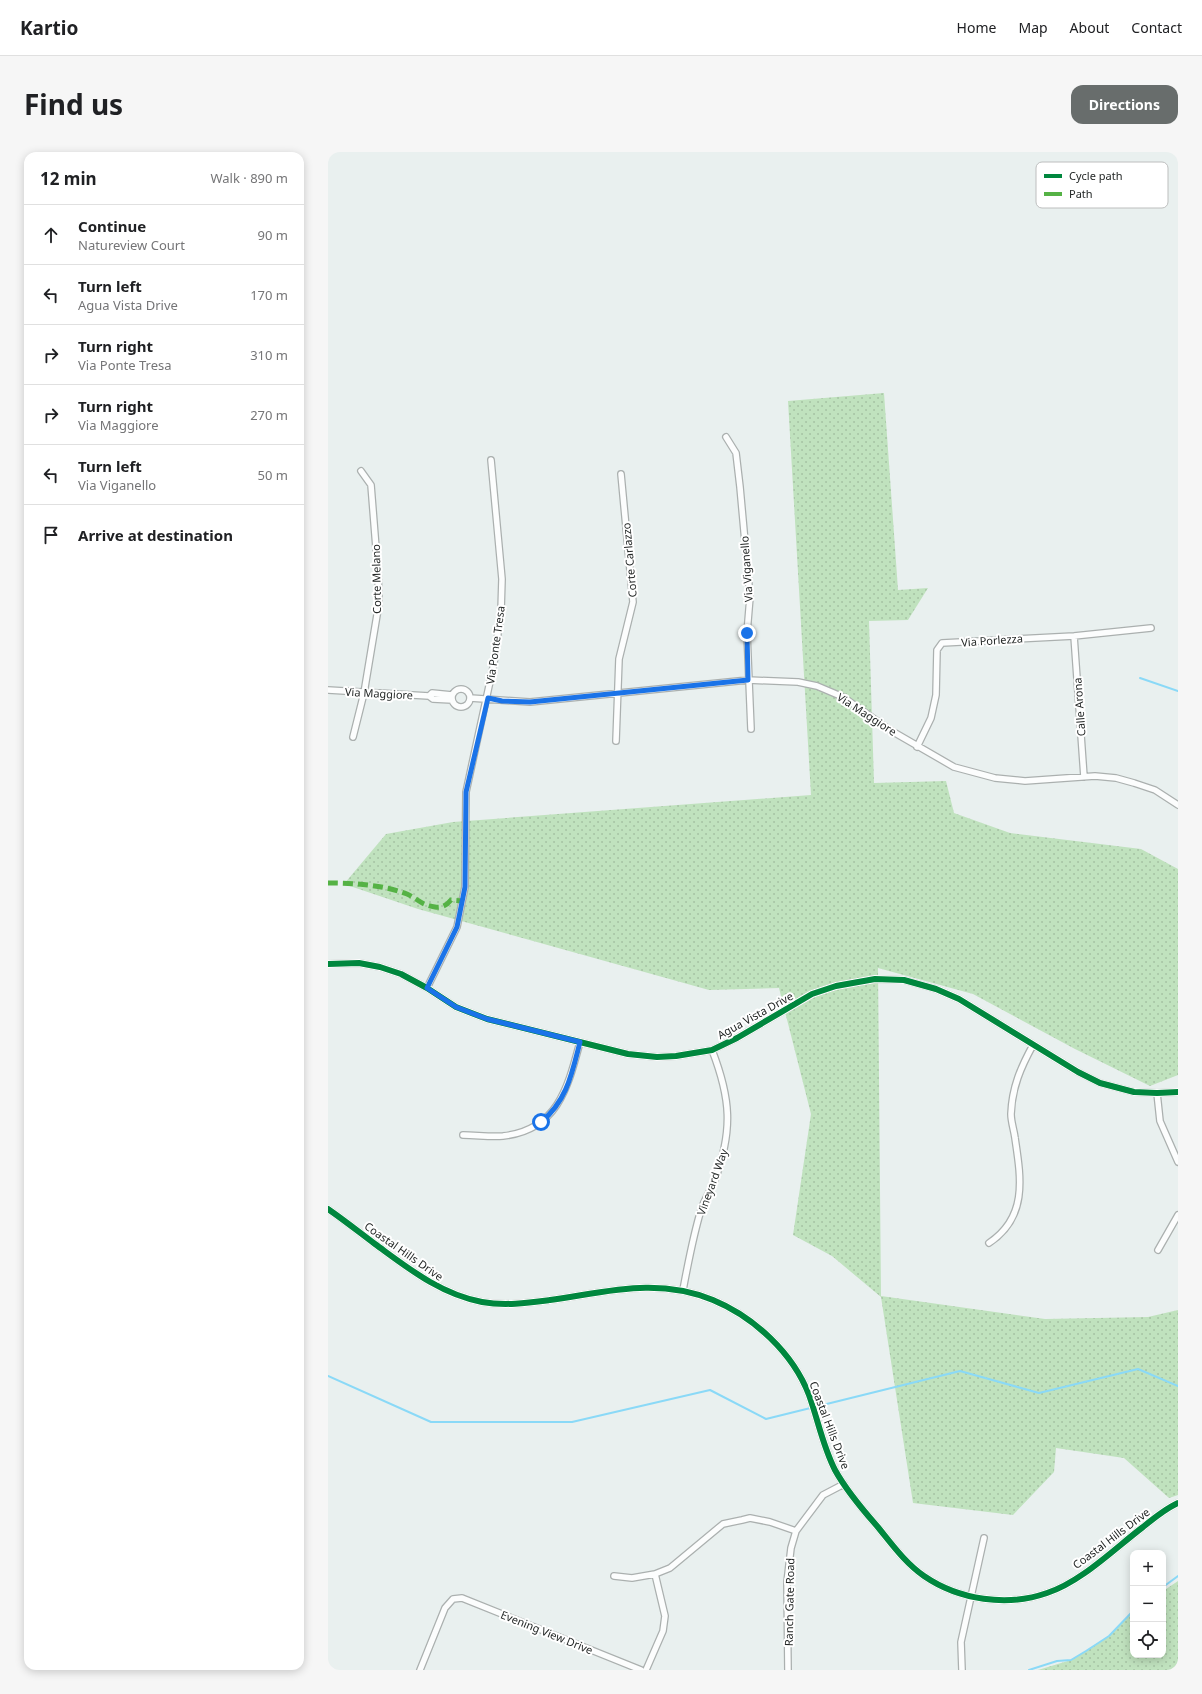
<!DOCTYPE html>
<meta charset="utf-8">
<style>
body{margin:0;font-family:"Noto Sans",sans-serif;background:#f6f6f6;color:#202124}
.controls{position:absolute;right:12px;bottom:12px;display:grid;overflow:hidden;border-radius:8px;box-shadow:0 2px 10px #0003}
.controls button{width:36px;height:36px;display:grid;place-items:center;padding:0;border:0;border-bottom:1px solid #e0e0e0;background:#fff;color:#202124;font:20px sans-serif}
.stop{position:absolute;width:12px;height:12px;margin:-9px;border:3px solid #1a73e8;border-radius:50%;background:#fff}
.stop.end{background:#1a73e8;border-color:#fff;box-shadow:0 1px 4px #0008}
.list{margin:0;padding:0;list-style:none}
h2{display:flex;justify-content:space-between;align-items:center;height:52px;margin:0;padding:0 16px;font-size:17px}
h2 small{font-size:13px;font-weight:400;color:#757577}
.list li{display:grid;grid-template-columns:26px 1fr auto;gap:12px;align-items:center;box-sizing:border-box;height:60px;padding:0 16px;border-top:1px solid #e0e0e0}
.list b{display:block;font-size:15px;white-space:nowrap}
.list p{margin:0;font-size:13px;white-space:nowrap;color:#757577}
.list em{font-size:13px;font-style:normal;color:#757577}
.icon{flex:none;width:22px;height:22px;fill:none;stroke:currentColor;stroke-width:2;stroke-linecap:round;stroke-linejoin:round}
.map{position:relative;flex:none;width:850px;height:1518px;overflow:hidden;border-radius:12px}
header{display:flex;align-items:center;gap:24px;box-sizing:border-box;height:56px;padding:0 20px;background:#fff;border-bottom:1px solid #e0e0e0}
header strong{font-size:19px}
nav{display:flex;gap:22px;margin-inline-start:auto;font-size:14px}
.intro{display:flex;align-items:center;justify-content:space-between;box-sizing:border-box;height:96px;padding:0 24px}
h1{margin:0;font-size:28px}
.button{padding:10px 18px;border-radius:12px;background:#686d6c;color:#fff;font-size:14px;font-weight:700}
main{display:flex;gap:24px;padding:0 24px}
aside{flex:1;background:#fff;border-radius:12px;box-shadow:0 2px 10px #0003}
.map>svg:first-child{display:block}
</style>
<header>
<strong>Kartio</strong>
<nav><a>Home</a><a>Map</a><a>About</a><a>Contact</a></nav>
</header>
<div class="intro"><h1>Find us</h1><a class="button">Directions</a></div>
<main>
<aside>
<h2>12 min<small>Walk · 890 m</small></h2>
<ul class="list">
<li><svg class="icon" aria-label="ahead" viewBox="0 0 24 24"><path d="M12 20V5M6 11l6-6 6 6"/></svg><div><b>Continue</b><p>Natureview Court</p></div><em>90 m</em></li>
<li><svg class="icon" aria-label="left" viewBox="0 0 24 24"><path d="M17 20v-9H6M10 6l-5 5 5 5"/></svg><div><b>Turn left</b><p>Agua Vista Drive</p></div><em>170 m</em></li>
<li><svg class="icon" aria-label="right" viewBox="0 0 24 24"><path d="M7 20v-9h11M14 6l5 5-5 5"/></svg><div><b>Turn right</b><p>Via Ponte Tresa</p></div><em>310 m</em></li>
<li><svg class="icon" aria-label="right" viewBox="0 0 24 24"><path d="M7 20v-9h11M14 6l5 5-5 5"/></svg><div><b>Turn right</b><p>Via Maggiore</p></div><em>270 m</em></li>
<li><svg class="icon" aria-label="left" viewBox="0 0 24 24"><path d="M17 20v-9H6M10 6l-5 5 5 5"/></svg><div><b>Turn left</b><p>Via Viganello</p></div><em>50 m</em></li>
<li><svg class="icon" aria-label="arrive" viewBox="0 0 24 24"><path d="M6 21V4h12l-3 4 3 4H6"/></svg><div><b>Arrive at destination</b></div></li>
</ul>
</aside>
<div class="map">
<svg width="850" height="1518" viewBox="0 0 850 1518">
<defs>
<pattern id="green-dots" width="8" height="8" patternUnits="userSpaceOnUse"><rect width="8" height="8" fill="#c0e2be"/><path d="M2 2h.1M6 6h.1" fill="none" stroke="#a5c2a3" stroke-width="1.8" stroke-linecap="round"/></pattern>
</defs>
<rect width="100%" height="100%" fill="#e9f0ef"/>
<path fill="url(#green-dots)" d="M556 241 570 438 600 436 580 468 541 469 546 631 618 629 626 661 682 681 813 697 850 717V923L822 934 747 897 645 842 550 816 553 1144 717 1167 820 1165 850 1158V1343L841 1346 796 1306 728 1296 726 1320 685 1363 585 1351 553 1145 504 1104 465 1083 483 962 451 836 381 838 90 757 16 732 58 682 125 670 483 643 460 249Z
M850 1429V1518H710L743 1508 781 1484 805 1459V1503H835V1439Z"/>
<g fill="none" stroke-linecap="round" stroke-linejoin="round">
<path stroke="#8ad9f7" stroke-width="2" d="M812 526 850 539
M0 1224 103 1270H244L382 1238 438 1267 632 1219 711 1241 810 1217 850 1234
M835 1435 850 1424
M701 1518 729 1509 743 1508 758 1499 781 1484 805 1459"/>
<defs>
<path id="minor" d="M398 285 408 301 412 335 422 445 419 481 423 577
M746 484 756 625
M124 546a9 9 0 1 1 18 0a9 9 0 1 1-18 0Z
M0 538 101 544
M142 546 202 550 420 528 470 530 489 534 515 545 562 578 626 615 667 626 697 629 767 624 788 626 806 631 827 638 850 653
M124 548 105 547 101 544 104 541 124 543
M25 585 36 541 51 451 50 421 43 333 33 319
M288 589 291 507 305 450 293 322
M589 595 603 566 608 543 609 498 614 491 746 484 823 476
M0 812 31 811 52 815 73 822 99 836 128 855 159 867 300 902 329 905 348 904 384 898 409 886 484 842 508 834 547 827 576 828 608 837 631 847 750 920 772 931 806 940 829 941 850 940
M99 836 129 775 137 735 138 640 166 511 173 459 174 427 163 308
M829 941 832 969 850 1010
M135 983C148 983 162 985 175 984 230 978 240 935 252 890
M0 1057C16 1068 31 1080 47 1092 80 1116 112 1142 154 1150 177 1154 199 1151 222 1148 279 1140 329 1125 385 1148 426 1165 465 1201 481 1243 490 1268 495 1295 507 1318 518 1338 534 1357 549 1374 563 1391 577 1411 596 1424 631 1448 679 1455 719 1441 753 1430 786 1397 815 1375 826 1366 837 1357 850 1351
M661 1091C700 1065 693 1026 687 986 686 978 683 970 683 962 684 935 693 915 705 893
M830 1098 850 1063
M355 1138C360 1112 365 1084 373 1058 376 1048 383 1038 387 1028 405 978 403 947 384 898
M286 1424 304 1426 327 1422 342 1416 395 1372 414 1368 422 1366 442 1370 468 1379
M92 1518 117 1456 125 1447 134 1446 313 1518
M318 1518 335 1479 337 1464 327 1422
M460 1518 459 1430 463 1396 468 1379 495 1343 516 1332
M634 1518 633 1490 656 1386"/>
</defs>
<use href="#minor" stroke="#abb0af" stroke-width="8"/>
<use href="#minor" stroke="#fcfdfd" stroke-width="5.5"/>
<path stroke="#55b245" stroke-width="5" stroke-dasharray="10 5" stroke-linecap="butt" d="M0 731C25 731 56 733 79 742 90 747 93 753 107 755 114 756 119 753 123 748L135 749"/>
<defs>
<path id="cycleway" d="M0 812 31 811 52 815 73 822 99 836 128 855 159 867 300 902 329 905 348 904 384 898 409 886 484 842 508 834 547 827 576 828 608 837 631 847 750 920 772 931 806 940 829 941 850 940
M0 1057C16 1068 31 1080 47 1092 80 1116 112 1142 154 1150 177 1154 199 1151 222 1148 279 1140 329 1125 385 1148 426 1165 465 1201 481 1243 490 1268 495 1295 507 1318 518 1338 534 1357 549 1374 563 1391 577 1411 596 1424 631 1448 679 1455 719 1441 753 1430 786 1397 815 1375 826 1366 837 1357 850 1351"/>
</defs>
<use href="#cycleway" stroke="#fff" stroke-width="8"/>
<use href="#cycleway" stroke="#00873e" stroke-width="6"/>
</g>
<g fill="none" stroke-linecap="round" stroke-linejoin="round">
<path stroke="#1a73e8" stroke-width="5" d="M213 970C239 949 244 921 252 890L159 867 128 855 99 836 129 775 137 735 138 640 160 546 174 549 202 550 420 528 419 481"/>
</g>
<g text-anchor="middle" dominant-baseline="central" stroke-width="4" stroke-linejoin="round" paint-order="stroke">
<g font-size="11" fill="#232726" stroke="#fff">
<text transform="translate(301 408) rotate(-95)">Corte Carlazzo</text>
<text transform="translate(418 417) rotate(-94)">Via Viganello</text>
<text transform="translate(48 427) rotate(-91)">Corte Melano</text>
<text transform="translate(664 488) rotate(-4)">Via Porlezza</text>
<text transform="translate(167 493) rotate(-82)">Via Ponte Tresa</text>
<text transform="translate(51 541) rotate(3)">Via Maggiore</text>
<text transform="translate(751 555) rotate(-94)">Calle Arona</text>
<text transform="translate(539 562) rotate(33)">Via Maggiore</text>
<text transform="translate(427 863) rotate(-29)">Agua Vista Drive</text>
<text transform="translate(384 1030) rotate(-70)">Vineyard Way</text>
<text transform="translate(76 1099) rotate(35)">Coastal Hills Drive</text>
<text transform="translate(502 1273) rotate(69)">Coastal Hills Drive</text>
<text transform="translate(783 1386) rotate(-37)">Coastal Hills Drive</text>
<text transform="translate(461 1450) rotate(-89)">Ranch Gate Road</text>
<text transform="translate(219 1480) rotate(22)">Evening View Drive</text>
</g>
</g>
<rect x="708" y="10" width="132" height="46" rx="6" fill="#fff" stroke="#bdbebe" stroke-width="1"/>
<rect x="716" y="22" width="18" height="4" fill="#00873e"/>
<rect x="716" y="40" width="18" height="4" fill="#55b245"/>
<g font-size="11" fill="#232726">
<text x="741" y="28">Cycle path</text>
<text x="741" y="46">Path</text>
</g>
</svg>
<div class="controls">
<button>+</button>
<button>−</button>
<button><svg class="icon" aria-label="locate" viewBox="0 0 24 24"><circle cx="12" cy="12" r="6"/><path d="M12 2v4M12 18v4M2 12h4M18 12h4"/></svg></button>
</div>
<div class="stop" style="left:213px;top:970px"></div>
<div class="stop end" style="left:419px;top:481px"></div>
</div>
</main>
